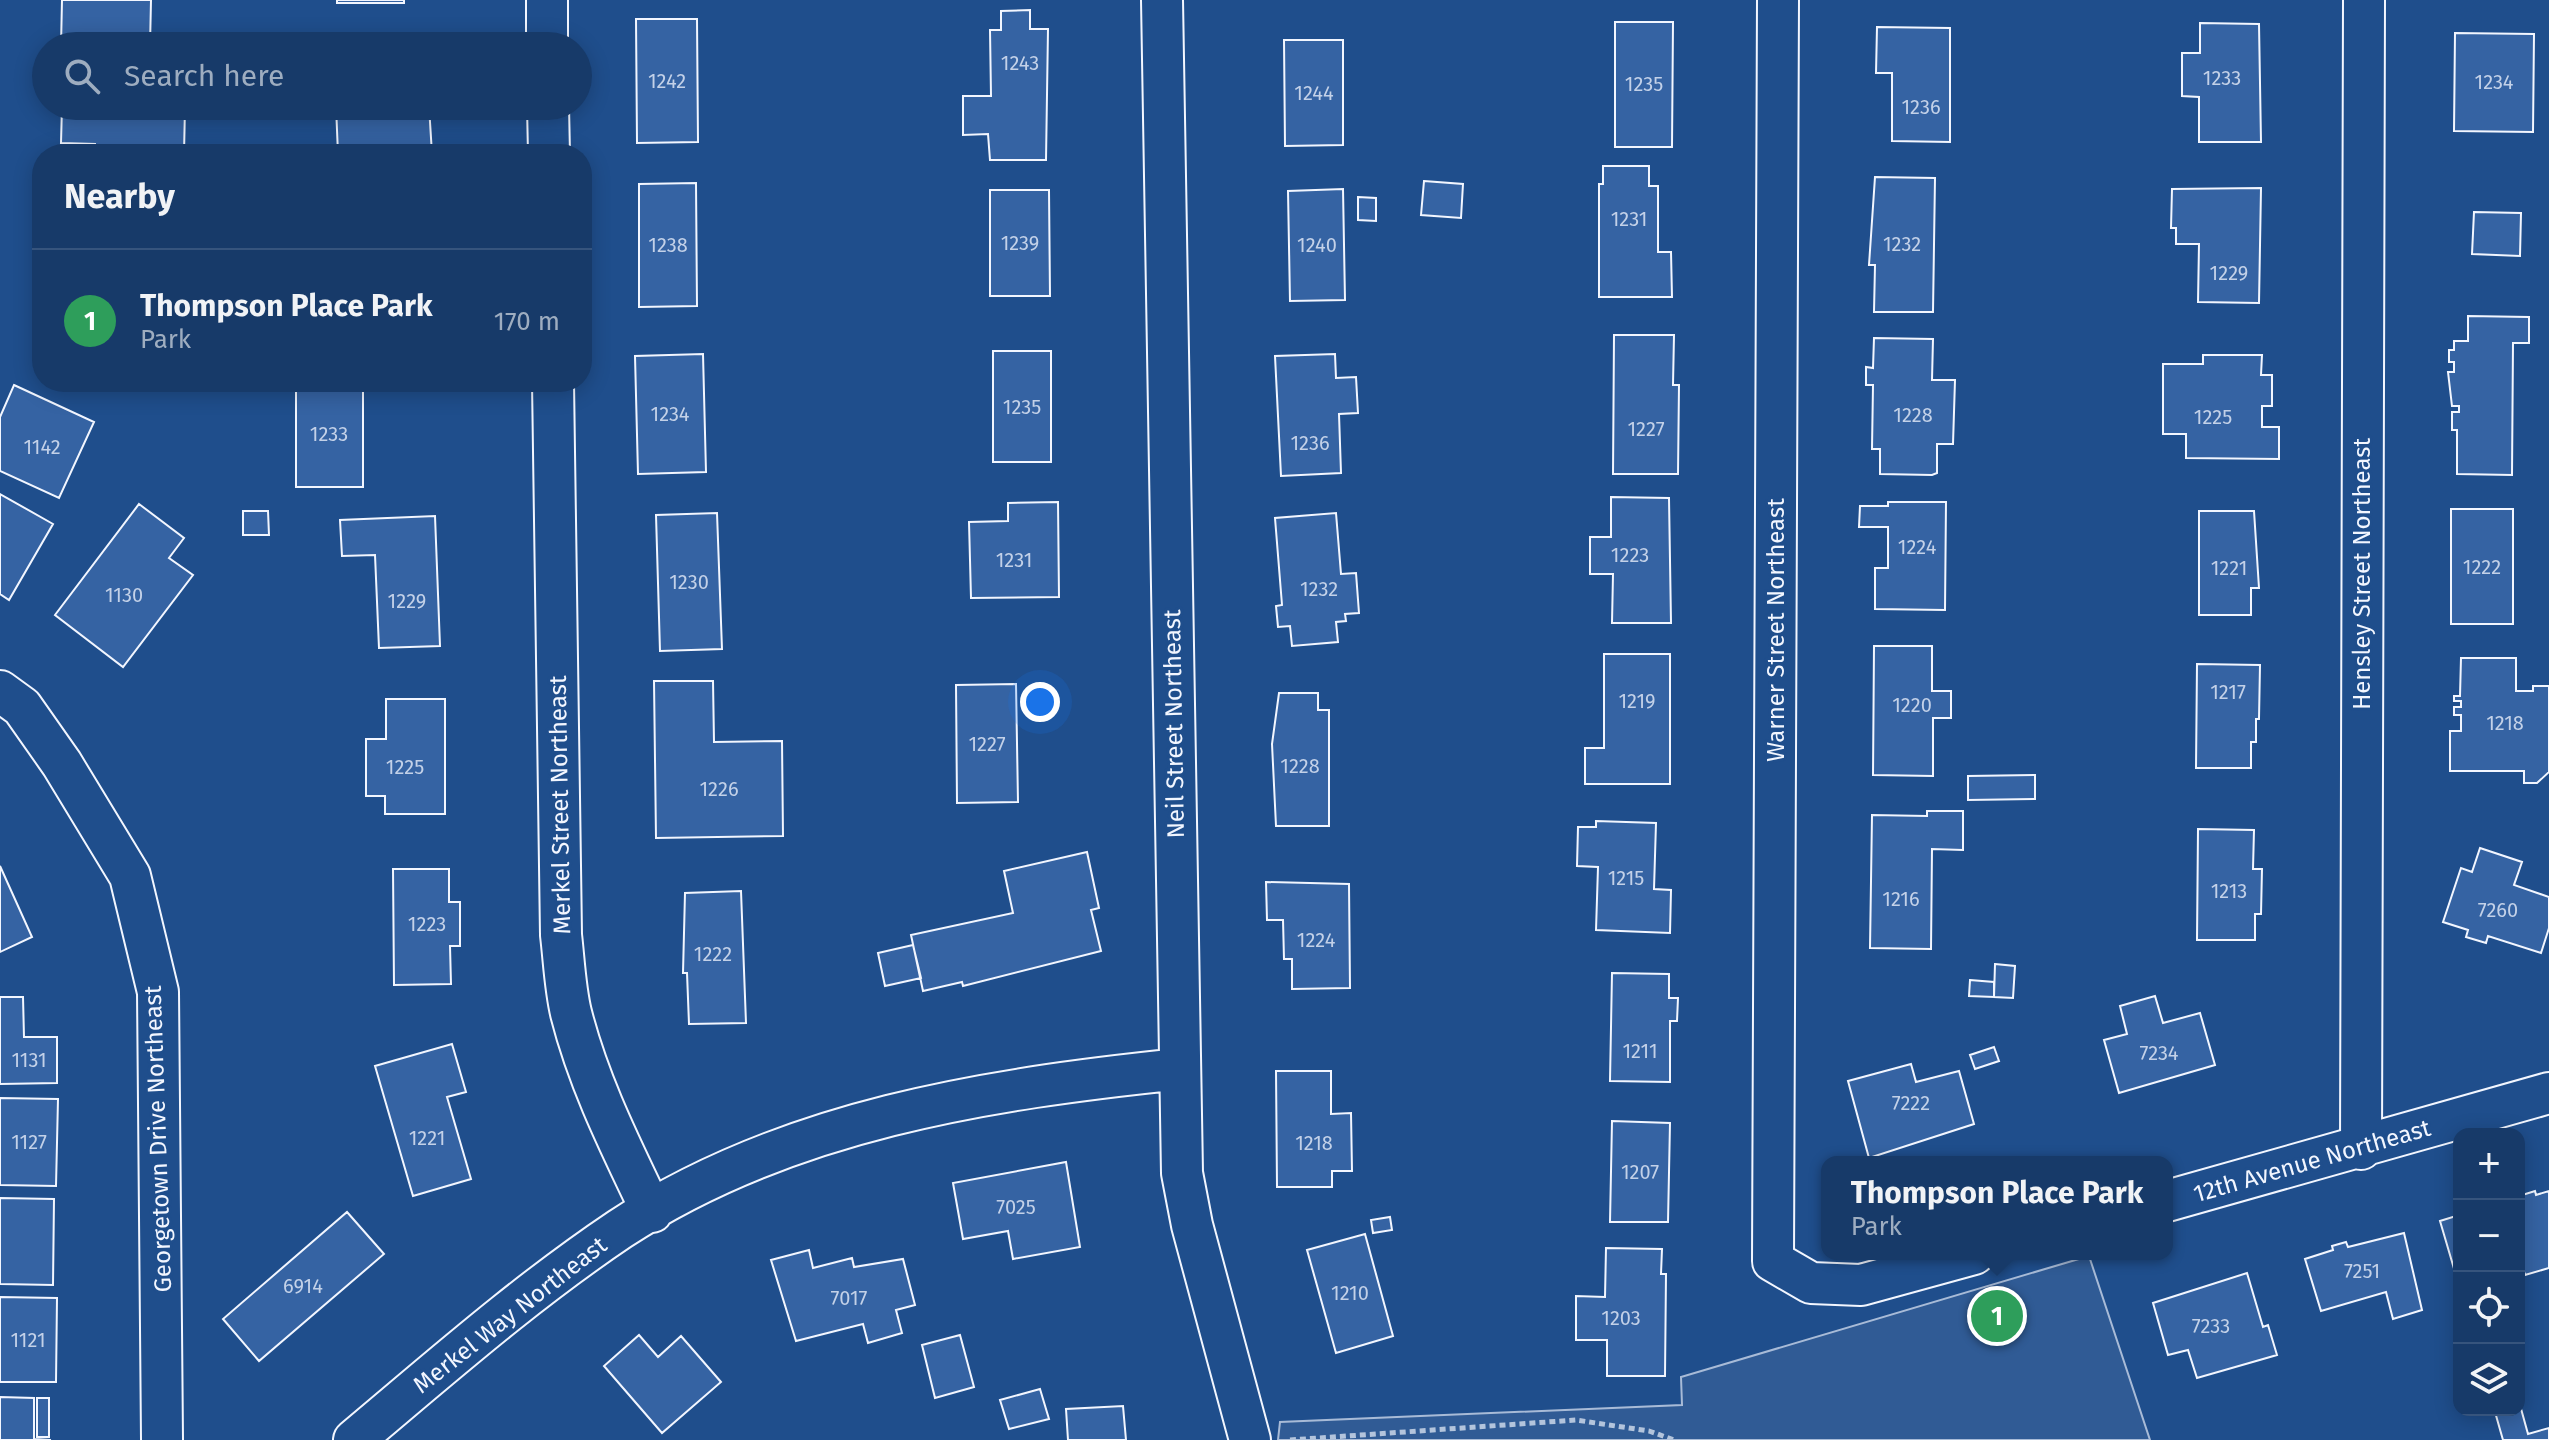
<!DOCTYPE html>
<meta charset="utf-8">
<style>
body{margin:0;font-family:"Fira Sans",sans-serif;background:#20416f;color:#f1f3f6}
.controls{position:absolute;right:24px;bottom:24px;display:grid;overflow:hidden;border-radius:16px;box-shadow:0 4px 20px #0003}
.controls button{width:72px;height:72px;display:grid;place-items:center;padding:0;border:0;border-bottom:2px solid #36547d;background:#173a69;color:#f1f3f6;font:40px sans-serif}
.you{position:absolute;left:1040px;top:702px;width:28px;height:28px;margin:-20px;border:6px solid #fff;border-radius:50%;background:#1a73e8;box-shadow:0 0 0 12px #1a73e833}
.badge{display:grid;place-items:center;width:52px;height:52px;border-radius:50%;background:#e69b98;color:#fff;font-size:26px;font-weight:700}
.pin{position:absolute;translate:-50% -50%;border:4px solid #fff;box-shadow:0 2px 8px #0006}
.popup{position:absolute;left:1821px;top:1156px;width:352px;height:104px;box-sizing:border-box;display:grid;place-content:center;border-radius:16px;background:#173a69;filter:drop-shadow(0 2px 6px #0005);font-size:26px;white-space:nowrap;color:#9eadc0}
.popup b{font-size:30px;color:#f1f3f6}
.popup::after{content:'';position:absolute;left:50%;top:100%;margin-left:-16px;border:16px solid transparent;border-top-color:#173a69}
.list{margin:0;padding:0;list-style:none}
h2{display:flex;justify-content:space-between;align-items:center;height:104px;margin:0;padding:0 32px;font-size:34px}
h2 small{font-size:26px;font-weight:400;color:#9eadc0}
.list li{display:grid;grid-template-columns:52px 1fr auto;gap:24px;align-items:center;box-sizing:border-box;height:144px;padding:0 32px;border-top:2px solid #36547d}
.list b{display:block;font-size:30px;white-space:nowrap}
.list p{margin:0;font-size:26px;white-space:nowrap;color:#9eadc0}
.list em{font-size:26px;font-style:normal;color:#9eadc0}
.icon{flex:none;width:44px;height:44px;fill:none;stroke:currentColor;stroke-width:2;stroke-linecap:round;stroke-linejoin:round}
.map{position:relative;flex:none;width:2549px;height:1440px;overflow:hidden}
.search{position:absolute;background:#173a69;box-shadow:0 4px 20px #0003;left:32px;top:32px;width:560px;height:88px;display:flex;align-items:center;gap:20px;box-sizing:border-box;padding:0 28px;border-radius:44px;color:#9eadc0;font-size:30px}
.panel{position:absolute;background:#173a69;box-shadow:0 4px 20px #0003;left:32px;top:144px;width:560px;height:248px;border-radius:32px}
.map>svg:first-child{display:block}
</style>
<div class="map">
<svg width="2549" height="1440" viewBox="0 0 2549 1440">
<rect width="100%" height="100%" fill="#1f4e8c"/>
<path fill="#305b95" stroke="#a8bbd7" stroke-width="2" d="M2089 1256 2150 1440H1278L1280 1422 1682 1405 1681 1377Z"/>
<path fill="#3563a3" stroke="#f2f6ff" stroke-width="2" d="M62 0H151L150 46H61Z
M337 0H404V3H337Z
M1030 10V29H1048L1046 160H990L988 134 963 135V96H991L990 30H1001V11Z
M636 19H697L698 142 637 143Z
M1615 22H1673L1672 147H1615Z
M2200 23 2259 24 2261 142H2199V97L2182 96V53H2200Z
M1877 27 1950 28V142L1892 141V73H1876Z
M2455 33 2534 34 2533 132 2454 131Z
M1284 40H1343V145L1285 146Z
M62 106H185L184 154H95V144L61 143Z
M336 106H429L432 154H338Z
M1603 166H1649V186H1658V252H1671L1672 297H1599V184H1603Z
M1875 177 1935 178 1933 312H1874L1875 265H1869Z
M1424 181 1463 184 1461 218 1421 215Z
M696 183 697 306 639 307V184Z
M2261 188 2259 303 2198 302 2199 244H2176V228H2171L2172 189Z
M1343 189 1345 300 1290 301 1288 191Z
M990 190H1049L1050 296H990Z
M1358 197 1376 198V221L1358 220Z
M2474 212 2521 213 2520 256 2472 254Z
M2468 316 2529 317V343H2513L2512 475 2457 474V430H2452V412H2459V406H2452L2448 372H2454V362H2449V350H2454V341H2468Z
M1614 335H1674L1673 385H1679L1678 474H1613Z
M1874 338 1933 339 1932 380H1955L1953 444H1937V473L1932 475 1880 474V449H1872L1873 385H1866V367L1873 368Z
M993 351H1051V462H993Z
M703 354 706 472 638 474 635 356Z
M1335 354 1336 378 1356 377 1358 413 1339 414 1341 473 1281 476 1275 356Z
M2203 355H2262L2261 375H2272V406H2262V427H2279V459L2186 458V434H2163V364H2203Z
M296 382H363V487H296Z
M14 385 94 422 59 498 0 471V417Z
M0 494 53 524 9 600 0 594Z
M1611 497 1669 498 1671 623H1612L1613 574H1590V537H1611Z
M1058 502 1059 597 971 598 969 522 1008 521V503Z
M1888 502H1946L1945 610 1875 609V568H1888V527H1859L1860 506H1888Z
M139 504 184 538 169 558 193 575 123 667 55 615Z
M2451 509H2513V624H2451Z
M243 511H268L269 535H243Z
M2199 511H2254L2259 588H2251V615H2199Z
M717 513 722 649 660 651 656 515Z
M1336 513 1341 574 1356 573 1359 613 1345 614 1346 621 1336 622 1338 642 1292 646 1290 626 1278 627 1276 606 1282 605 1275 518Z
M435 516 440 646 379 648 375 555 342 556 340 520Z
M1874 646H1932V691H1951V718H1933V776L1873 775Z
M1604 654H1670V784H1585V748H1604Z
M2461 658H2516V691H2533V686H2549V772L2537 783H2524V771H2450V731H2461V715H2454V707H2461V701H2454V696H2460Z
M2197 664 2260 665 2259 719H2256V742H2251V768H2196Z
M654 681H713L714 742 782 741 783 836 656 838Z
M1016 684 1018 802 957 803 956 685Z
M1279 693H1318V710H1329V826H1276L1272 744Z
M386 699H445V814H385V796H366V739H386Z
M2035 775V799L1968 800V776Z
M1927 811H1963V850L1932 849 1931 949 1870 948 1872 815 1927 816Z
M1596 821 1656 823 1654 889 1671 890 1670 933 1596 930 1598 867 1577 866 1578 827H1596Z
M2198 829 2254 830 2253 869H2262L2261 914H2255V940H2197Z
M2480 848 2522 862 2514 885 2549 897V928L2541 953 2488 936 2486 943 2466 937 2468 930 2443 922 2461 868 2472 872Z
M1087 852 1099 908 1091 910 1101 951 963 986 962 982 923 991 911 935 1013 913 1004 871Z
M0 866 32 937 0 952Z
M393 869H449V902H460V946H450L451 984 394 985Z
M1266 882 1349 884 1350 988 1292 989V959H1284L1283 920H1267Z
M741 891 746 1023 689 1024 687 973H683L685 893Z
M913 945 921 978 885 986 878 953Z
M1995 964 2015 966 2013 998 1994 997Z
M1612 973 1669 974V998H1678L1677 1021H1670V1082L1610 1081Z
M1970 980 1994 982V997L1969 996Z
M2155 996 2163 1023 2200 1013 2215 1065 2119 1093 2104 1040 2127 1034 2120 1006Z
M0 997H23L24 1037H57V1083L0 1084Z
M452 1044 466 1092 447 1097 471 1179 413 1196 375 1066Z
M1994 1047 1999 1061 1975 1069 1970 1055Z
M1911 1064 1916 1082 1959 1071 1974 1124 1869 1158 1848 1081Z
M1276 1071H1331V1114L1351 1113 1352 1171H1332V1187H1277Z
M0 1098 58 1099 56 1186 0 1185Z
M1612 1121 1670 1123 1668 1222H1610Z
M1066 1162 1080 1247 1013 1259 1008 1231 963 1239 953 1183Z
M2535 1191 2536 1195 2549 1191V1268L2525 1275 2519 1254V1196Z
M0 1198 54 1199 53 1285 0 1284Z
M347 1212 384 1254 259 1361 223 1319Z
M2459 1215V1271L2455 1272 2440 1221Z
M1390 1217 1392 1230 1373 1233 1371 1220Z
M2404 1233 2422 1310 2393 1319 2386 1292 2321 1311 2305 1259 2333 1250 2332 1246 2346 1242 2348 1247Z
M1365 1234 1393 1336 1336 1353 1307 1250Z
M1606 1248 1662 1249 1661 1274H1666L1665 1376H1607V1340H1576V1296L1605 1297Z
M809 1250 813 1268 852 1258 854 1267 903 1259 915 1305 896 1310 902 1333 868 1343 863 1324 796 1341 771 1260Z
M2247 1273 2263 1327 2268 1325 2277 1355 2197 1378 2188 1350 2168 1355 2153 1303Z
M0 1297 57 1298 56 1382H0Z
M639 1335 658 1357 681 1336 721 1382 662 1433 604 1366Z
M960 1335 974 1387 935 1398 922 1345Z
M1040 1389 1049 1419 1009 1429 1000 1400Z
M0 1397 34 1398V1439L51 1440H0Z
M37 1398H49V1437H37Z
M2520 1405 2528 1434 2549 1428V1440H2503L2495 1412 2519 1410Z
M1123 1406 1126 1440H1068L1066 1409Z"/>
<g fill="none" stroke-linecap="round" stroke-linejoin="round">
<defs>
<path id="street" d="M547 0V46
M1162 0 1182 1173 1192 1225 1250 1440
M1778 0 1773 1261 1811 1283 1861 1285 1974 1254
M548 106 549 154
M553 382 561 935C564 960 565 988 571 1013 589 1084 621 1147 652 1212
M0 691 22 707 62 764 130 876 158 992 162 1440
M2361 1149 2364 0
M2167 1201 2549 1093
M354 1440C441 1367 526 1292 620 1229 786 1120 987 1089 1180 1069"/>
</defs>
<use href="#street" stroke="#f2f6ff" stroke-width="44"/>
<path stroke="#b3c4dc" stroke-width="5" stroke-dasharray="6 4" stroke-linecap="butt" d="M1290 1440 1576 1420 1649 1431 1674 1440"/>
<use href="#street" stroke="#1f4e8c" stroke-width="40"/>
</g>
<g text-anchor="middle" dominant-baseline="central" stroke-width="6" stroke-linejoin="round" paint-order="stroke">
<g font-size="20" fill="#c3d1e8">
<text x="1020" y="63">1243</text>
<text x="2222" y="78">1233</text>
<text x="667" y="81">1242</text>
<text x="2494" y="82">1234</text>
<text x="1644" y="84">1235</text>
<text x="1314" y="93">1244</text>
<text x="1921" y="107">1236</text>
<text x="1629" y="219">1231</text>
<text x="1020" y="243">1239</text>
<text x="1902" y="244">1232</text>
<text x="668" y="245">1238</text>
<text x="1317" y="245">1240</text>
<text x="2229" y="273">1229</text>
<text x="1022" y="407">1235</text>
<text x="670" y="414">1234</text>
<text x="1913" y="415">1228</text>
<text x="2213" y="417">1225</text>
<text x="1646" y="429">1227</text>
<text x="329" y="434">1233</text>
<text x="1310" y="443">1236</text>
<text x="42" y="447">1142</text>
<text x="1917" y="547">1224</text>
<text x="1630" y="555">1223</text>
<text x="1014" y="560">1231</text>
<text x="2482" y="567">1222</text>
<text x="2229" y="568">1221</text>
<text x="689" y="582">1230</text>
<text x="1319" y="589">1232</text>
<text x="124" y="595">1130</text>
<text x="407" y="601">1229</text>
<text x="2228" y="692">1217</text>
<text x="1637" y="701">1219</text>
<text x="1912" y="705">1220</text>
<text x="2505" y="723">1218</text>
<text x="987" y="744">1227</text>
<text x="1300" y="766">1228</text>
<text x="405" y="767">1225</text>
<text x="719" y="789">1226</text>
<text x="1626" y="878">1215</text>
<text x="2229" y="891">1213</text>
<text x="1901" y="899">1216</text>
<text x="2498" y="910">7260</text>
<text x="427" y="924">1223</text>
<text x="1316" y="940">1224</text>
<text x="713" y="954">1222</text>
<text x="1640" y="1051">1211</text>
<text x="2159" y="1053">7234</text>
<text x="29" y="1060">1131</text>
<text x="1911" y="1103">7222</text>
<text x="427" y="1138">1221</text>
<text x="29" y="1142">1127</text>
<text x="1314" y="1143">1218</text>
<text x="1640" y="1172">1207</text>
<text x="1016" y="1207">7025</text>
<text x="2362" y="1271">7251</text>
<text x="303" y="1286">6914</text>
<text x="1350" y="1293">1210</text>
<text x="849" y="1298">7017</text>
<text x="1621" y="1318">1203</text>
<text x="2211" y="1326">7233</text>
<text x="28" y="1340">1121</text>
</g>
<g font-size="24" fill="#f2f6ff" stroke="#1f4e8c">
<text transform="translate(2362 574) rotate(-90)">Hensley Street Northeast</text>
<text transform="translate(1776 630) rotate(-90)">Warner Street Northeast</text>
<text transform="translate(1174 724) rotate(-91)">Neil Street Northeast</text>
<text transform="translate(560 805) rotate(-91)">Merkel Street Northeast</text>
<text transform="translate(158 1139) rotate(-92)">Georgetown Drive Northeast</text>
<text transform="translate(2312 1161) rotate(-16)">12th Avenue Northeast</text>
<text transform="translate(510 1315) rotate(-38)">Merkel Way Northeast</text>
</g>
</g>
</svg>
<div class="controls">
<button>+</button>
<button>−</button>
<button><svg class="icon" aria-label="locate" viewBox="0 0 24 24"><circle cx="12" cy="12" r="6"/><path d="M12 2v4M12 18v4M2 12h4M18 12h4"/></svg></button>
<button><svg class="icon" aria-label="layers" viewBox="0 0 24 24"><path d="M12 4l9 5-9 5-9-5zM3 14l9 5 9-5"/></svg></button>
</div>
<div class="you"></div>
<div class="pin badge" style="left:1997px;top:1316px;background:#2e9e5b">1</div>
<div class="popup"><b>Thompson Place Park</b>Park</div>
<div class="search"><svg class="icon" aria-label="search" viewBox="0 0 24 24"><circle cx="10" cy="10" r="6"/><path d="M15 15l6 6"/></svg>Search here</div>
<section class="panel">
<h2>Nearby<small></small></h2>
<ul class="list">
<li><span class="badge" style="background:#2e9e5b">1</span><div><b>Thompson Place Park</b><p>Park</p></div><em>170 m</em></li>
</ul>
</section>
</div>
